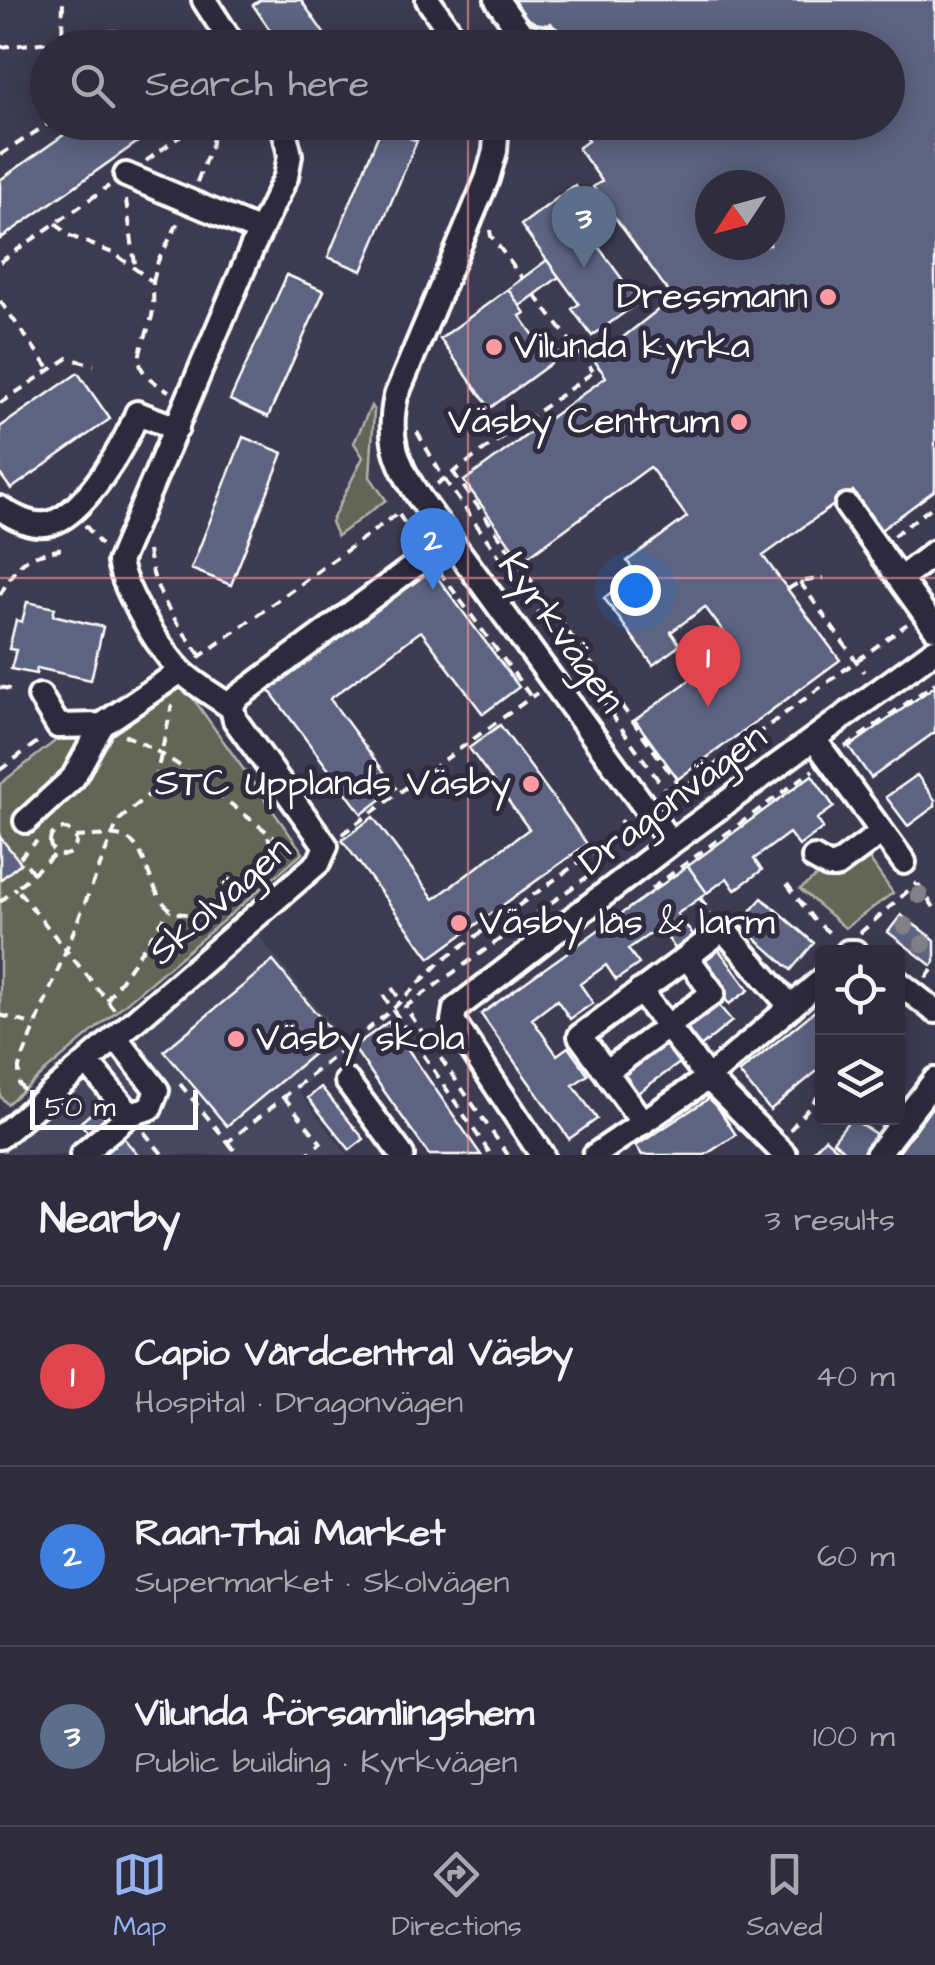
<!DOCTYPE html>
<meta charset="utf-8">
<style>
body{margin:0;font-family:"Architects Daughter",sans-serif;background:#363444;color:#f1f3f6}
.controls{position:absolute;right:30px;bottom:30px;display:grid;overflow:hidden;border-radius:10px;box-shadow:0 5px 25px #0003}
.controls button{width:90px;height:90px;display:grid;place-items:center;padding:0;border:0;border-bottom:2px solid #494857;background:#2e2c3d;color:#f1f3f6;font:50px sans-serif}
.compass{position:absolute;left:695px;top:170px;width:90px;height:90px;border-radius:50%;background:#2e2c3d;box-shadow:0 5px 25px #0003;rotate:234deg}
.scale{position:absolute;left:30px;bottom:25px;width:168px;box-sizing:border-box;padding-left:10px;border:5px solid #fff;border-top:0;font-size:28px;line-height:35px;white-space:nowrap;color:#fff;-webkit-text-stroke:8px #2f2a3d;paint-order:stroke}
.you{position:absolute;left:635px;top:590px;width:35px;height:35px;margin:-25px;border:8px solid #fff;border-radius:50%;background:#1a73e8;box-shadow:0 0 0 15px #1a73e833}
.badge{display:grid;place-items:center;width:65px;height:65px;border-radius:50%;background:#95b2f1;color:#fff;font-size:32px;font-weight:700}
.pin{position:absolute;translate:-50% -82px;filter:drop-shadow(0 2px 5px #0008)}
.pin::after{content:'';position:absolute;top:52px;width:35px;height:30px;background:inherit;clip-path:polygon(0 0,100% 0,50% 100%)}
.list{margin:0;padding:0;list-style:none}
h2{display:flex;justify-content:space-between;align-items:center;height:130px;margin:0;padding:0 40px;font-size:42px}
h2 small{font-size:32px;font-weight:400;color:#a7a7b0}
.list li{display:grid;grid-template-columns:65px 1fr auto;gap:30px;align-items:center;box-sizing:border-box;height:180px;padding:0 40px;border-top:2px solid #494857}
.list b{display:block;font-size:38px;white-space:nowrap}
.list p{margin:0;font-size:32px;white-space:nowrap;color:#a7a7b0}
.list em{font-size:32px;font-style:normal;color:#a7a7b0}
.icon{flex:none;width:55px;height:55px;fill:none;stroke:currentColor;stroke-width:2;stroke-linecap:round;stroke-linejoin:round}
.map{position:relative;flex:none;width:935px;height:1155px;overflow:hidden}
.search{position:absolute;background:#2e2c3d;box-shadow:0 5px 25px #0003;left:30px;right:30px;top:30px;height:110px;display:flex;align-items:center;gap:25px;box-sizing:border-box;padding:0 35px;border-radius:55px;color:#a7a7b0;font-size:38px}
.sheet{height:670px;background:#2e2c3d}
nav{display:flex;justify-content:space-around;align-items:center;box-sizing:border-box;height:140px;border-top:2px solid #494857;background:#2e2c3d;font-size:28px;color:#a7a7b0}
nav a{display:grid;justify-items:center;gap:5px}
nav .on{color:#95b2f1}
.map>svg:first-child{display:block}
</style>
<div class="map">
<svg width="935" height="1155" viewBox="0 0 935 1155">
<rect width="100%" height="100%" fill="#3d3b51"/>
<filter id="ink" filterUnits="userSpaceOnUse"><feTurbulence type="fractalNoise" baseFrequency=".01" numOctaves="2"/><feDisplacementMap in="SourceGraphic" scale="20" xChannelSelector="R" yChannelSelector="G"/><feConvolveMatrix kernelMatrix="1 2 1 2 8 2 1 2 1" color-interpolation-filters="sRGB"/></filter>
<g filter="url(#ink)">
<path fill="#47475f" d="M253 929 349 1047 298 1091 348 1155H0Z"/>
<path fill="#636557" stroke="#b1b2ab" stroke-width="2.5" d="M371 406 374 411 370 477 386 500 337 536 331 522 363 457 354 443Z
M170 666 303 853 7 1104 0 1096V784L59 738 115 708Z
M867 856 893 893 845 928 800 889 825 870Z"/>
<path fill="#5d6380" stroke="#fff" stroke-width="2.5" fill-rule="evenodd" d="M260 0H301L334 48H282L253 5Z
M513 0H935V490L881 530 853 491 763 556 840 660 678 779 635 720 735 647 705 607 671 632 680 645 653 665 604 598 636 574 627 561 687 517 650 467 522 561 464 481 606 377 594 360 673 298 593 187 602 181 578 148 588 141 577 126 582 122H888V48H570L551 23 544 28 509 7ZM710 185H770V245H710Z
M82 122H166L0 239V180Z
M382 126 417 141 362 271 328 257Z
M575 185 600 219 586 230 639 302 592 336 572 309 579 304 521 225Z
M547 260 559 277 520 306 508 289Z
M287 275 324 291 268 417 230 400Z
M508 289 525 313 520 316 544 350 552 344 561 356 490 408 440 339Z
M78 373 110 419 11 489 0 474V427Z
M243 437 283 453 231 585 191 569Z
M431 569 519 687 483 714 421 631 330 699 396 788 362 814 269 690Z
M27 602 55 608 53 615 103 627 91 680 37 668 36 674 11 669 16 650 9 649 16 620 22 622Z
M935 686V732L871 778 849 747Z
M500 725 587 844 430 958 342 840 373 817 434 899 529 829 469 748Z
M812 775 834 807 817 819 823 828 799 846 789 833 754 859 762 870 735 890 727 878 707 893 688 866Z
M917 775 935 800V806L908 826 886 797Z
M0 837 21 863 0 880Z
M688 866 707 893 677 914 695 937 676 950 660 927 628 949 639 964 616 980 606 965 580 984 593 1003 570 1019 557 1000 532 1019 557 1055 568 1047 588 1075 573 1085 597 1119 569 1139 481 1014Z
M762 898 814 943 791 970 739 924Z
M901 915 935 940V962L932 966 888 932Z
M719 950 749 990 729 1004 699 964Z
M273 961 335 1036 227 1126 164 1051Z
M716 1002 732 1021 698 1049 682 1030Z
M822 1005V1067L770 1110 739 1073Z
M388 1022 407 1048 481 1155H429L353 1047Z
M669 1039 684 1060 632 1097 617 1076Z
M321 1087 364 1139 350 1150 308 1098Z
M711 1097 736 1135 705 1155H642L636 1146Z
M935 1103V1155H897L908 1140Z
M97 1108 108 1120 90 1135 80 1123Z
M851 1118 879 1136 864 1155H850L833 1141Z
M121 1135 138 1155H97Z
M825 1138 844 1155H810Z"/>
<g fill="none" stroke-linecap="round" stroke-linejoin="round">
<defs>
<path id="minor" d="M204 0 235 48
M428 0 461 48
M497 0 522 35 507 48
M522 35 548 39 560 48
M497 122 495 151 487 179 396 396C387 437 396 463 419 497L671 843
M126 175 260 231
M847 506 935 628
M0 508C15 518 33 528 51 523 84 514 126 444 137 413L177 428
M900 579 935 552
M40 696 58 726 102 725
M232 708C216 696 195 685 181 671 159 649 125 592 119 562L252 248 286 177 290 155 282 122
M814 739 904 862
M26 821 73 778 102 725 181 671
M814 858 828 866H836L882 832
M848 952H855
M687 957 723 929 791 1007
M898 982 935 1011
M640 991 708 1078 785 1155
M87 1062 130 1114 150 1108 157 1090 116 1038
M606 1072 713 993 687 957 580 1036 643 1123
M347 1081 402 1155
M0 1137 319 862 326 846 235 720 232 708 235 699 449 540
M82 1155 130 1114
M542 1155 453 1021 455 1009 671 843 935 650
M595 1155 708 1078 822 980
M877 1155 935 1080"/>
</defs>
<use href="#minor" stroke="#fff" stroke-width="30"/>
<path stroke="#fff" stroke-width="4" stroke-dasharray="10 8" stroke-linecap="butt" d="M0 47 62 41 63 0
M62 48V41C97 33 128 21 159 48
M184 48 197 32
M186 132 214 124 260 125
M521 135 523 122
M0 155 51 122
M146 161 186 132 191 122
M197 182 212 143 213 122
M126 200 135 264
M56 223 68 235 115 254 153 282C153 293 154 305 152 316 142 355 123 366 169 391
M490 230 491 236 522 278
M0 262 109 186
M153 282 158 261 178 223
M535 295 593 371
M0 301 50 370
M0 403 68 358 94 365
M417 432 444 479 676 805
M453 472 681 788 693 797
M437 484 599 368
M399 515 416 539
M85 525 101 545
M893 536 935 505
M148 551C154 594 176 622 201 656
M439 571 534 701
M800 582 864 672
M788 589 800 582 824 578
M0 595C18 563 22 556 59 550V545
M198 658 401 511
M0 687 17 691
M124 735C189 762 239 816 298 853
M845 747 935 683
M0 770 40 740
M668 799 907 624
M620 820 631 837
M50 842a13 13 0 1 1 26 0a13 13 0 1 1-26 0Z
M342 834 537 693
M75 837C90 837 116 832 129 840 149 851 149 900 175 912 185 916 203 913 213 909 225 905 269 869 271 858 272 851 269 841 268 834
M625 848 639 833
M33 873 21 856 37 841
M787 884 813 919 832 935
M918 884 935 909
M651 889 813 770
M700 898 711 913
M0 902 16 888
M860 933 917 883
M926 978 935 966
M392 988 402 1003
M383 995 491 1155
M107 1000 170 910
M114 1009 66 950 118 821 153 791 172 705
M0 1015 35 1025
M180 1084 228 1142 393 1009 440 962 632 824
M24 1090 19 1084V1067L66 950 16 888 56 853
M284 1097 321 1143 306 1155
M790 1130 822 1092
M144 1132 163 1155
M228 1142 238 1155
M508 1155 405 1007 590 875"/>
<use href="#minor" stroke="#2f2a3d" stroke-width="22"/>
</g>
<g fill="#818187">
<circle cx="919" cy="895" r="9"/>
<circle cx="905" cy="926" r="9"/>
<circle cx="923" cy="944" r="9"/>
</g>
</g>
<path fill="none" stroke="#ff9aa2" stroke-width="2.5" stroke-opacity="0.55" d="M468 0V48M468 122V1155M0 578H935"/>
<g fill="#ff9aa2" stroke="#2f2a3d" stroke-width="4">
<circle cx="828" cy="297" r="10"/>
<circle cx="494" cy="347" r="10"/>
<circle cx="739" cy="422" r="10"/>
<circle cx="531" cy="784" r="10"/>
<circle cx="459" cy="923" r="10"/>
<circle cx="236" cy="1039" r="10"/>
</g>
<g text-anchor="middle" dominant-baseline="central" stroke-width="10" stroke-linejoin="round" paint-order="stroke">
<g font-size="38" fill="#fff" stroke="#2f2a3d" text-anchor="end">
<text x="808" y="297">Dressmann</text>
<text x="514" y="347" text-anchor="start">Vilunda kyrka</text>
<text x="719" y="422">Väsby Centrum</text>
<text x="511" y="784">STC Upplands Väsby</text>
<text x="479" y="923" text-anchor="start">Väsby lås &amp; larm</text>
<text x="256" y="1039" text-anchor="start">Väsby skola</text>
</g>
<g font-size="38" fill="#fff" stroke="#2f2a3d">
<text transform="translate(561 633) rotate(54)">Kyrkvägen</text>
<text transform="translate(673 800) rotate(-37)">Dragonvägen</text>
<text transform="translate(220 901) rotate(-41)">Skolvägen</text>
</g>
</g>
</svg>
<div class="controls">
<button><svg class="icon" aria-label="locate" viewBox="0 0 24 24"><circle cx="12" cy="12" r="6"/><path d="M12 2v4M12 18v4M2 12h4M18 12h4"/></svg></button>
<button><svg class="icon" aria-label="layers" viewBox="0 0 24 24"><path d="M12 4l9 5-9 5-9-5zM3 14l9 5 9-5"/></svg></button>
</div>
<svg class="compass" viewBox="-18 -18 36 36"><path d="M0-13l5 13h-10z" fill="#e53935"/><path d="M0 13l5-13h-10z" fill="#a7a7b0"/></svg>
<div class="scale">50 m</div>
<div class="you"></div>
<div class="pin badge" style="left:708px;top:707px;background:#e0444e">1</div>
<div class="pin badge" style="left:433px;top:590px;background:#3f7fe0">2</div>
<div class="pin badge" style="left:584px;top:268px;background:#5c6f8a">3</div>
<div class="search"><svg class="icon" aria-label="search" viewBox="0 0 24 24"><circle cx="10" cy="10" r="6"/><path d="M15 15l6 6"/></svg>Search here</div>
</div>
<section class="sheet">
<h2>Nearby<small>3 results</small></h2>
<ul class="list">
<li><span class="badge" style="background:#e0444e">1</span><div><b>Capio Vårdcentral Väsby</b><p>Hospital · Dragonvägen</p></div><em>40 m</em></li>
<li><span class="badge" style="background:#3f7fe0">2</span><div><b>Raan-Thai Market</b><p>Supermarket · Skolvägen</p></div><em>60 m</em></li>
<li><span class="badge" style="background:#5c6f8a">3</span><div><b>Vilunda församlingshem</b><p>Public building · Kyrkvägen</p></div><em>100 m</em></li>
</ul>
</section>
<nav>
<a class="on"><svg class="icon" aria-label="map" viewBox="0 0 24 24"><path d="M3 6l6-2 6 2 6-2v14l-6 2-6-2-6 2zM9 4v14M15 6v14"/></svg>Map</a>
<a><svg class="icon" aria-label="directions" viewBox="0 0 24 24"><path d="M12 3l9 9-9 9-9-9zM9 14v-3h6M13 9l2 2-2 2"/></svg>Directions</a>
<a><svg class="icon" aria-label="saved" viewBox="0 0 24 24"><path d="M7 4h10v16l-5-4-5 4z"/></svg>Saved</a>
</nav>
